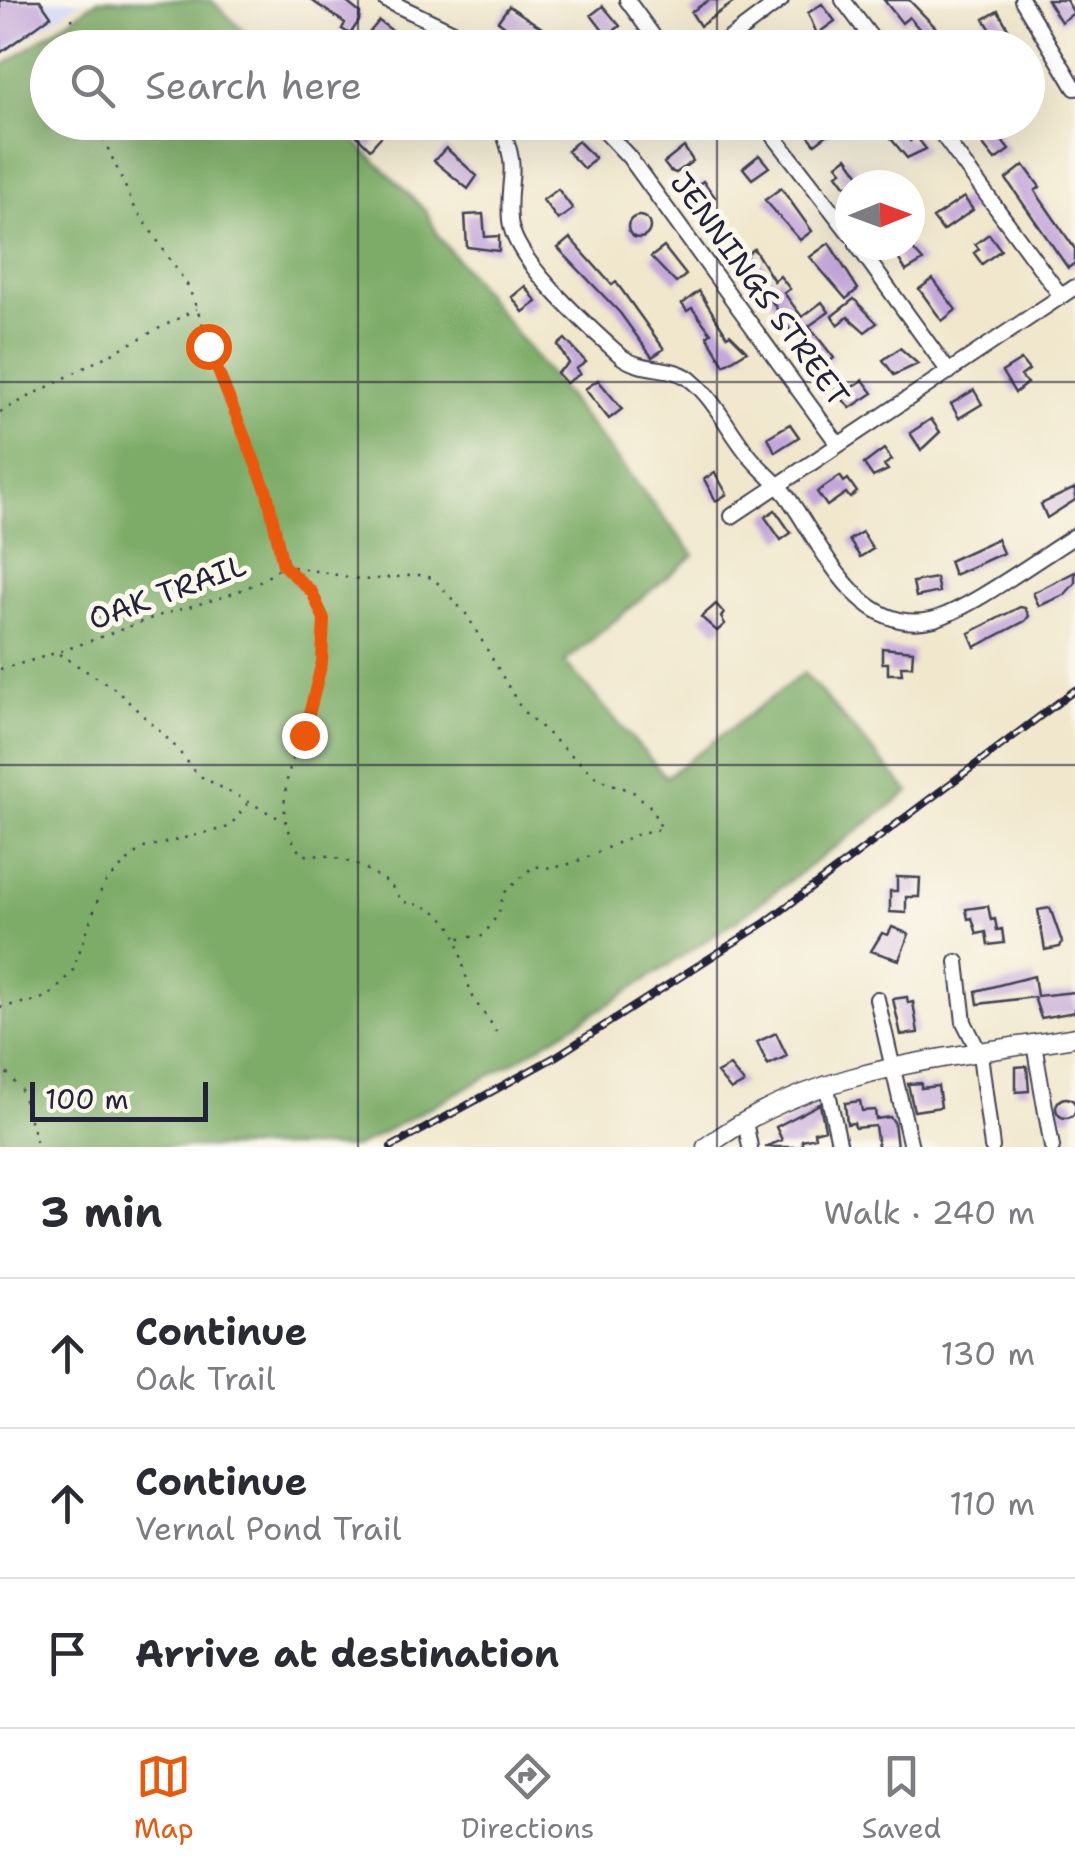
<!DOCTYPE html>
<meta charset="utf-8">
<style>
body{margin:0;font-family:"Shantell Sans",sans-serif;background:#f7f7f7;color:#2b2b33}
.compass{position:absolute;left:835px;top:170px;width:90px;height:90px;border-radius:50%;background:#fff;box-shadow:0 10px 40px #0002;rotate:89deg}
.scale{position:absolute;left:30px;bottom:25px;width:178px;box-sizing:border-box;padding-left:10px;border:5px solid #22223b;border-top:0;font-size:28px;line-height:35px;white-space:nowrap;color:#22223b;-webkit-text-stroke:8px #fbf7ec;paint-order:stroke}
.stop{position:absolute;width:30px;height:30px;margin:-22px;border:8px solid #ea580c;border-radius:50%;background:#fff}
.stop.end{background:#ea580c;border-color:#fff;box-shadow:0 2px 10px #0008}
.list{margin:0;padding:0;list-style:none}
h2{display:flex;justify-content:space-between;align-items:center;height:130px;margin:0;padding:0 40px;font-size:42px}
h2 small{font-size:32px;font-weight:400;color:#7c7c81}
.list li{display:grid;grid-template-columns:65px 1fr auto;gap:30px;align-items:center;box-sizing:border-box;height:150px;padding:0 40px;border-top:2px solid #e1e1e2}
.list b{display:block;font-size:38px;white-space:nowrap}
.list p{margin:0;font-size:32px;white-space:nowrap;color:#7c7c81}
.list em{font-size:32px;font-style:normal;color:#7c7c81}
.icon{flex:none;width:55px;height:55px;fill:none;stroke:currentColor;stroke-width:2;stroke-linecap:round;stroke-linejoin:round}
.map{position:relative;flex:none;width:1075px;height:1147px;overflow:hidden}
.search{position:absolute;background:#fff;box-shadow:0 10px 40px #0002;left:30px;right:30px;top:30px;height:110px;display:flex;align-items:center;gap:25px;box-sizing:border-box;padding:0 35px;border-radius:55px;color:#7c7c81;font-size:38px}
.sheet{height:580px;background:#fff}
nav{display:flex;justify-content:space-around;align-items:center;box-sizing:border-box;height:140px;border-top:2px solid #e1e1e2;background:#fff;font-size:28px;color:#7c7c81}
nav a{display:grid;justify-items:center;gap:5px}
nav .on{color:#ea580c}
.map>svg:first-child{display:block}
</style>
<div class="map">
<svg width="1075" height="1147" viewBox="0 0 1075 1147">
<rect width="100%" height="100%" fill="#fbf7ec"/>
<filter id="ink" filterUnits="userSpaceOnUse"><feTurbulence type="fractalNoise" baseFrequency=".01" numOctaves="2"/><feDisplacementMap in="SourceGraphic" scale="20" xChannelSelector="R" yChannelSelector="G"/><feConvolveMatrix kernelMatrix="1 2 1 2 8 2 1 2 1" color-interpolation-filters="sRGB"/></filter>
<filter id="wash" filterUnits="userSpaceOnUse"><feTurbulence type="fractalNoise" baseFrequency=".0048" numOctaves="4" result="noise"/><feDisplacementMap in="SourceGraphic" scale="40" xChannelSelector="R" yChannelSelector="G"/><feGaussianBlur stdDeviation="2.25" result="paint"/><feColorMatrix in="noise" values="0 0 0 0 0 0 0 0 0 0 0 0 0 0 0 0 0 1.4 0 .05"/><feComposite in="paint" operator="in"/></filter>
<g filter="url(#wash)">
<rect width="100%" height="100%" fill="#f0e7cc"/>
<path fill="#d4d8f9" d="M0 0H82L0 57Z"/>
<path fill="#7dac67" stroke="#506751" stroke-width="2.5" d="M98 0H211L260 47 48 48V122L336 123 426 211 439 237 694 555 565 662 666 777 804 673 909 792 737 920 614 1001 509 1065 356 1147H0V68Z"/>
<g id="blocks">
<path fill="#c4a7da" d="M0 0H40L51 16 0 53Z
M311 0H344L360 13 359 21 350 34 342 29 345 23Z
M709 0H737L700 26 691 12Z
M884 0H909L939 31 918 48H900L921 31 909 17 902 23Z
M1047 0H1066L1074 13 1061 22Z
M822 4 835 21 817 34 808 13Z
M509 6 545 30 542 34 550 40 545 48H536L498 21Z
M603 6 620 26 607 36 591 15Z
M998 11 1015 40 1002 48 984 19Z
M379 21 398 35 389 48 369 33Z
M371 122H394L370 149 357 136Z
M798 122H824L831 132 815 144Z
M877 122H896L910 141 916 136 926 149 907 158Z
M965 122H988L1009 150 995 160Z
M578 141 595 158 584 169 567 151Z
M684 147 693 161 676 173 670 171 664 163Z
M446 148 477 176 468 189 434 161Z
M759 155 769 167 752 179 743 168Z
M847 157 867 185H845L837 174 842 171 837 165Z
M1024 165 1040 187 1035 191 1075 249V263L1068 268 1006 179Z
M703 181 715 197 699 208 688 192Z
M781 188 812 231 800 240 765 200Z
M558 189 573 209 558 220 543 200Z
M964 197 973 210 943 231 933 218Z
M483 214 485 237 499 236V251L467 247 465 215Z
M628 227a11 11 0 1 1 22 0a11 11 0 1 1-22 0Z
M989 234 1001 250 982 264 974 253 979 249 975 244Z
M570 238 612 285 616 282 664 349 652 357 620 313 558 248Z
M829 243 858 289 846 299 810 257Z
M890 245H909L923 261 906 271Z
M664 247 686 275 676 283 651 257Z
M754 249 774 281 780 276 790 289 784 293 802 317 822 302 829 312 809 326 834 358 822 367 798 332 793 335 758 279 754 282 742 266 749 261 745 255Z
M933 279 956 310 942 321 919 289Z
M525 286 537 302 523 312 512 297Z
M699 291 727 336 730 334 747 351 724 365 707 336 711 333 692 308 687 311 682 304Z
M854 299 877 323 865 332 848 317 838 325 832 316Z
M565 339 586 362 576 369 580 374 566 383 557 373 569 363 558 345Z
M900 348 918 364 894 375 883 360Z
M1021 360 1029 370 1021 376 1027 383 1015 393 1002 372Z
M598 380 622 409 609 419 585 389Z
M863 380 873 393 850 408 835 390 844 384 848 390Z
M974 390 982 404 959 418 951 404Z
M931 419 940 432 921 450 910 433Z
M790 424 799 437 775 452 768 437Z
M884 449 892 460 884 465 888 470 873 477 864 464Z
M715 473 727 494 716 501 704 479Z
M840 476 844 482 848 479 857 492 850 498 846 493 827 506 817 492Z
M1075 488V500L1047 518 1041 504Z
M775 510 791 533 781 540 765 517Z
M862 532 873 549 860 557 849 540Z
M997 539 1003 553 954 575 949 561Z
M1075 572V583L1064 595 1039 606 1033 593Z
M936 578 939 592 916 597 913 582Z
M716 604 724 613 721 617 725 624 717 631 701 617Z
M1020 607 1025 608 1029 616 1025 621 975 647 969 633Z
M882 648 913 651 912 666H901L902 674H888V663H882Z
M897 877 920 878 919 897H906V913L890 912V891H897Z
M988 906 991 920 995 919 997 930 1002 929 1004 943 988 945 986 932 977 934 972 918 968 919 966 909Z
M1050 908 1062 942 1060 947 1045 950 1038 910Z
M892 927 909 934 899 960 871 951 882 933 888 935Z
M1034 976 1037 996 1075 992V1012L1041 1018 1034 997 978 1004 976 991Z
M907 997 908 1003 913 1002 918 1033 901 1035 893 999Z
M776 1033 787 1056 768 1065 757 1042Z
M730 1066 744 1083 731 1090 717 1073Z
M1027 1066 1029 1091 1016 1092V1067Z
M921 1083V1088L938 1086 941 1107 914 1111 908 1084Z
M1056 1108a10 10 0 1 1 20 0a10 10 0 1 1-20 0Z
M860 1101 862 1111 875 1110 876 1119 890 1117 894 1122 897 1147H878L875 1126 855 1128 854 1123 847 1124 845 1103Z
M820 1104 825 1129 814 1132 815 1137 802 1140V1147H765L782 1140 776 1127Z"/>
</g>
</g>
<g filter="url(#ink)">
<use href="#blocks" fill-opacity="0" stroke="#414051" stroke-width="2.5"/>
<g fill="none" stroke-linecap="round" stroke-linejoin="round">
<defs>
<path id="minor" d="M386 0 487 48
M627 0 662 48
M843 0 879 48
M1022 0 1075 88
M717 48 781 0
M499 122C522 175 506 173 510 220 513 261 592 330 622 357 644 373 673 364 692 381 718 403 731 436 753 460 765 474 779 484 789 499 822 546 859 635 930 620 964 613 1041 557 1075 536
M596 122 629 157 838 444
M763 122 850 234
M933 122 1061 296
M857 245 949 372
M732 516 1075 287
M957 962 964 1022 980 1054 992 1147
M877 999 911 1147
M1034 1044 1052 1147
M826 1084 840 1147
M745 1121 750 1147"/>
<path id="major" d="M706 1147C813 1066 947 1059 1075 1037"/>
</defs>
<use href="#minor" stroke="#414051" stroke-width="18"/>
<use href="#major" stroke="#414051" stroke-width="21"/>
<path stroke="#414051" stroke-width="2.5" stroke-dasharray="2.5 8" stroke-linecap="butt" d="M72 18 78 48
M0 412 196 309
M283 565 364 580 419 575 433 578 467 615 522 710 598 779 632 791 649 805 662 829C614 834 577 876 534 866L503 894 499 913 483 936 459 938
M285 566C383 653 271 732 286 822
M59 654 115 689 173 744 198 775 286 822 295 847 304 855 331 856 361 866 390 884 403 902C465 910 454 946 471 992 477 1008 489 1017 496 1032
M0 669C53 656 103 636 155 617 196 603 250 595 283 565L267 492 188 286 134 206 96 122
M0 1007 39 1000 54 992 73 970 103 885 140 849 229 827 248 803
M0 1065 21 1090 38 1147"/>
<use href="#minor" stroke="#fff" stroke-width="14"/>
<use href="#major" stroke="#fff" stroke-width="18"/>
<defs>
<path id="rail" d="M391 1147 555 1057 766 922 1075 690"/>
</defs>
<use href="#rail" stroke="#22223b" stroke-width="8"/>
<use href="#rail" stroke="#fbf7ec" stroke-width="4" stroke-dasharray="11" stroke-linecap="butt"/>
</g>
</g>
<g fill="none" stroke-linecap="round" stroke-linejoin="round" filter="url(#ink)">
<path stroke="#ea580c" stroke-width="12" d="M208 346 267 492 283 565 312 592 324 619 322 662 304 735"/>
</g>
<path fill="none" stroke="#22223b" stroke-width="2.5" stroke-opacity="0.55" d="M358 0V48M717 0V48M358 122V1147M717 122V1147M0 382H1075M0 765H1075"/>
<g text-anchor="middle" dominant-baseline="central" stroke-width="10" stroke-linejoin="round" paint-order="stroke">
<g font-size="30" fill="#22223b" stroke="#fbf7ec">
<text transform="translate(760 289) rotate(54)">JENNINGS STREET</text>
<text transform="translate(167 592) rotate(-20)">OAK TRAIL</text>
</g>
</g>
</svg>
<svg class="compass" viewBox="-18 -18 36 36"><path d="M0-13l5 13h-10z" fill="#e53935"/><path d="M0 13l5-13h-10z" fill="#7c7c81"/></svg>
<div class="scale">100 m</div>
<div class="stop" style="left:208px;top:346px"></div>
<div class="stop end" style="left:304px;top:735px"></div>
<div class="search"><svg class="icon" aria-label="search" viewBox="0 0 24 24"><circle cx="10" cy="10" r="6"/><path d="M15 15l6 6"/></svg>Search here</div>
</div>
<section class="sheet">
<h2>3 min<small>Walk · 240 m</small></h2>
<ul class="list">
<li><svg class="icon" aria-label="ahead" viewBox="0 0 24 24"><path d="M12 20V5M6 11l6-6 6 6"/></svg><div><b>Continue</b><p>Oak Trail</p></div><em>130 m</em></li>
<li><svg class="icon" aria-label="ahead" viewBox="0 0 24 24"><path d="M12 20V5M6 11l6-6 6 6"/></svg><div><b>Continue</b><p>Vernal Pond Trail</p></div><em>110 m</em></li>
<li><svg class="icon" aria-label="arrive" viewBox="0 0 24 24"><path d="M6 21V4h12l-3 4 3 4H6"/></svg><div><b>Arrive at destination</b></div></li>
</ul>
</section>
<nav>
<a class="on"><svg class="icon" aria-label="map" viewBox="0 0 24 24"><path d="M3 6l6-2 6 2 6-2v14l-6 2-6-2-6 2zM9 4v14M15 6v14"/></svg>Map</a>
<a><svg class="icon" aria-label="directions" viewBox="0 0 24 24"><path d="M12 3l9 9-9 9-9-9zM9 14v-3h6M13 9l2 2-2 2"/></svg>Directions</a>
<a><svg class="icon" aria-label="saved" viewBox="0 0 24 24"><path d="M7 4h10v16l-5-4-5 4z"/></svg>Saved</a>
</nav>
